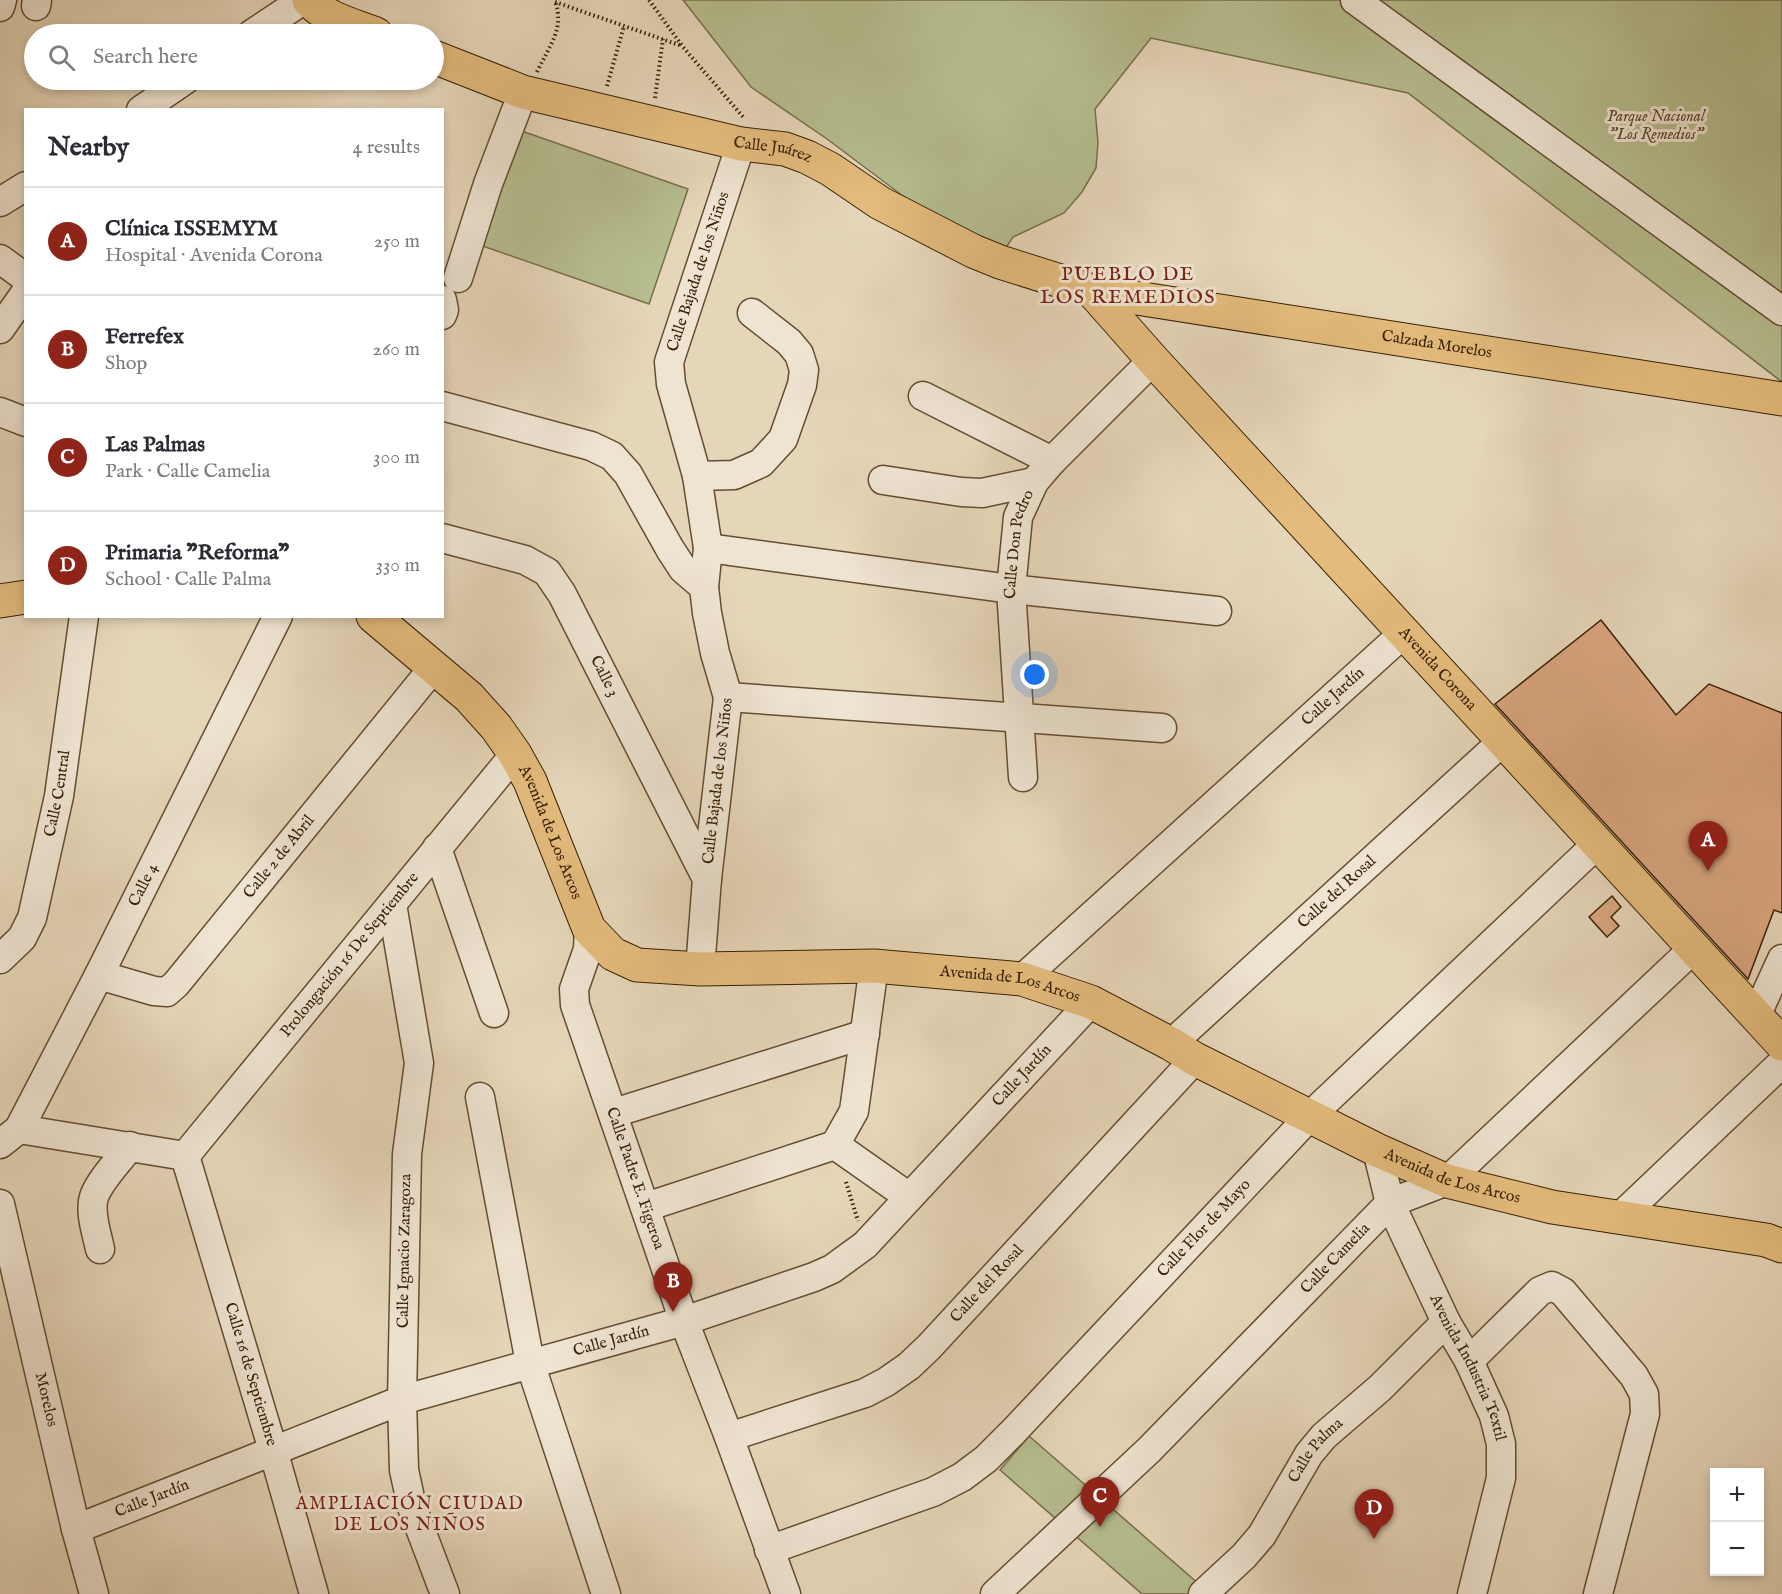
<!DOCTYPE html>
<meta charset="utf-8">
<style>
body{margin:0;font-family:"IM FELL English",serif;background:#f2f2f3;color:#2b2b33}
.controls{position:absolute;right:18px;bottom:18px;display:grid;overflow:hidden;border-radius:0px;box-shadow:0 3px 9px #0003}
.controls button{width:54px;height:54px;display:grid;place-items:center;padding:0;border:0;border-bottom:2px solid #e1e1e2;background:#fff;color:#2b2b33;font:30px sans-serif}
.you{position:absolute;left:1035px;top:675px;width:21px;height:21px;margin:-15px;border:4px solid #fff;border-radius:50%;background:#1a73e8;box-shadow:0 0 0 9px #1a73e833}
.badge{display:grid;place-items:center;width:39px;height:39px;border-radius:50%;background:#8f2418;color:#fff;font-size:20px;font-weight:700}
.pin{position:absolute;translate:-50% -50px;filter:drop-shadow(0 2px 3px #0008)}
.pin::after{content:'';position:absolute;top:32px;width:21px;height:18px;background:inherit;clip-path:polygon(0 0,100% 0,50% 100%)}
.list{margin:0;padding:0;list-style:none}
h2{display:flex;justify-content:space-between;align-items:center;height:78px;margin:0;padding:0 24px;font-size:26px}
h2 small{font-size:20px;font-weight:400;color:#7c7c81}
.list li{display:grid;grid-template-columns:39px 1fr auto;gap:18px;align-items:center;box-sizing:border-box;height:108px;padding:0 24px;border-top:2px solid #e1e1e2}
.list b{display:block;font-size:22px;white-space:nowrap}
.list p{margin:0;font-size:20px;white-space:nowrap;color:#7c7c81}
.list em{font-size:20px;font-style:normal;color:#7c7c81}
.icon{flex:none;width:33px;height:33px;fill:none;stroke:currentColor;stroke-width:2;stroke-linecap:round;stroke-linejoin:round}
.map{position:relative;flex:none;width:1782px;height:1594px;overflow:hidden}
.search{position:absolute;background:#fff;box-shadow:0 3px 9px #0003;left:24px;top:24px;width:420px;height:66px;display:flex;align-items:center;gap:15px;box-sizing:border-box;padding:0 21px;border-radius:33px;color:#7c7c81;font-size:22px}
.panel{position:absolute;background:#fff;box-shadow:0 3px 9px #0003;left:24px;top:108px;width:420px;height:510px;border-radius:0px}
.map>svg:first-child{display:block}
</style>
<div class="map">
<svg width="1782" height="1594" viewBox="0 0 1782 1594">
<rect width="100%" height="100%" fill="#e6d6b9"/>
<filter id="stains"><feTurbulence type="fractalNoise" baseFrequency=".00333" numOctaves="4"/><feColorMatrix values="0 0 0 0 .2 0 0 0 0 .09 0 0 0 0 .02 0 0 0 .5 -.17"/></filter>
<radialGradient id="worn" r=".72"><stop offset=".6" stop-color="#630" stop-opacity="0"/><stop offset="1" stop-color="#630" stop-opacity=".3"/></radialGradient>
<path fill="#b6bd8f" stroke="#776e4a" stroke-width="1.5" d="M683 0H1782V382L1408 93 1151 38 1095 109 1098 142 1096 168 1082 192 1064 213 1013 237 1005 249 944 222 903 196 827 139 751 87Z
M516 129 688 189 649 304 477 244Z
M1029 1436 1200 1585 1192 1594H1142L1000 1470Z"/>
<path fill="#d9a57e" stroke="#382004" stroke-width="1.5" d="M1601 620 1676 715 1709 684 1782 713V913L1774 910 1748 979 1495 704Z
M1612 896 1621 907 1611 917 1619 926 1607 937 1589 917Z"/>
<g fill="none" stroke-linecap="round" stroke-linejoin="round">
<defs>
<g id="minor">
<path d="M1355 0 1782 311"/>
<path d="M36 6 37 0"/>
<path d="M0 7 2 0"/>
<path d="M252 34 303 0"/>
<path d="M141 110 185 80"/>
<path d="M0 202 26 186"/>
<path d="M0 259 26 278"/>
<path d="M458 278 488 184 523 92"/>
<path d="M442 300 444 310 442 315"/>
<path d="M0 329 26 292"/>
<path d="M923 396 1052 461"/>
<path d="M442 406 591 446 612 456 628 474 670 549 683 569 704 587"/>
<path d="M0 412 26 422"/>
<path d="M697 476 734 475 761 463 783 439 802 385 804 370 799 354 789 342 752 313"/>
<path d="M883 480 961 492 982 493 1034 482"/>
<path id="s1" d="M442 538 525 560 547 572 562 594 707 879"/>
<path d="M708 548 1011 589 1217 611"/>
<path d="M728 697 1162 728"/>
<path id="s2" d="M1023 777 1011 589 1018 517 1034 482 1052 461 1153 360"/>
<path d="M437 848 494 1013"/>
<path d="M392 904 419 1063 407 1154 402 1400 404 1470 412 1507 445 1594"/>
<path id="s3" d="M589 929 588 949 574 989 575 1005 684 1321 729 1437 786 1594"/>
<path id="s4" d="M0 959 22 938 32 918 59 796 84 616"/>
<path id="s5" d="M700 969 707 879 728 697 715 653 707 613 704 587 708 548 697 476 671 384 669 362 741 144"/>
<path id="s6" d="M99 975 154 991 167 992 176 984 434 667"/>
<path id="s7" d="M1022 979 1405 632"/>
<path d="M1756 1016 1782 959"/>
<path id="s8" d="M1171 1044 1504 740"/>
<path d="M480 1097 530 1363 606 1594"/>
<path d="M614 1113 865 1034"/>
<path d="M19 1129 185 1156"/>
<path id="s9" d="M0 1144 19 1129 99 975 278 616"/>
<path d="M835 1145 854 1111 874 966"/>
<path d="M835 1145 909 1197"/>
<path id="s10" d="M1377 1150 1390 1203 1446 1322 1469 1361 1494 1416 1501 1444V1478L1472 1594"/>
<path id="s11" d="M185 1156 515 754"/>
<path id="s12" d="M185 1156 273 1450 314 1594"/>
<path id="s13" d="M0 1204 76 1529 94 1594"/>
<path d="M646 1207 835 1145"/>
<path d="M1620 1217 1782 1063"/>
<path d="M100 1249C97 1234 89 1212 94 1197 99 1181 120 1160 130 1146"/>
<path d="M1469 1361 1540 1291 1552 1286 1563 1292 1634 1376 1644 1394 1645 1414 1598 1594"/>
<path id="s14" d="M729 1437 865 1393 886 1382 909 1366 929 1347 1195 1059"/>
<path id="s15" d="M76 1529 402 1400 684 1321 814 1277 832 1269 865 1245 1091 1002"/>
<path id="s16" d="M769 1550 933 1492 962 1477 986 1459 1014 1431 1310 1116 1598 843"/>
<path id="s17" d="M995 1594 1149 1450 1390 1203 1447 1181 1694 948"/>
<path id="s18" d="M1203 1594 1244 1556 1262 1535 1309 1454 1324 1436 1380 1388 1446 1322"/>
</g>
<g id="major">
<path d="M309 0C326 19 353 25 376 34"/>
<path id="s19" d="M434 57 523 92 741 144 785 149 807 157 830 169 880 203 973 251 1000 262 1092 291 1782 399"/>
<path id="s20" d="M1092 291 1153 360 1782 1044"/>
<path d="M0 601 26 597"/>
<path id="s21" d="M373 616 469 697 496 727 515 754 530 781 589 929 613 954 637 965 700 969 874 966 1022 979 1091 1002 1171 1044 1195 1059 1377 1150 1447 1181 1552 1207 1766 1240 1782 1246"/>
</g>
</defs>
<use href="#minor" stroke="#644e31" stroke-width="31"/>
<use href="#major" stroke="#382004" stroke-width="35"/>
<path stroke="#382004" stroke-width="4" stroke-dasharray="1.5 3" stroke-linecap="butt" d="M649 0 683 47 744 118
M555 2 682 46
M537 72C549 46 565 29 555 1
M607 86 624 26
M655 98 663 39
M846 1182 858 1221"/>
<use href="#minor" stroke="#efe4d2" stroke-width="28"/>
<use href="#major" stroke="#e3bb7c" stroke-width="33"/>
</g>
<g text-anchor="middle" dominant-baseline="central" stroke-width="6" stroke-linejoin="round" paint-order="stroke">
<g font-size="16" font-style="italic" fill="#584727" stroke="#efe4d2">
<text x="1656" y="117">Parque Nacional<tspan x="1656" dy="18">"Los Remedios"</tspan></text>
</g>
<g font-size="16" fill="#382004" stroke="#efe4d2">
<text stroke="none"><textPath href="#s19" startOffset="352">Calle Juárez</textPath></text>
<text stroke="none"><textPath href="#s5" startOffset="711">Calle Bajada de los Niños</textPath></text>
<text stroke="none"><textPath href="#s19" startOffset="1053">Calzada Morelos</textPath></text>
<text stroke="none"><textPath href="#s2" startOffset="234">Calle Don Pedro</textPath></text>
<text stroke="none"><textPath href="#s20" startOffset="512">Avenida Corona</textPath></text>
<text stroke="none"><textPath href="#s1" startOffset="230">Calle 3</textPath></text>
<text stroke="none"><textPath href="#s7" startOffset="420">Calle Jardín</textPath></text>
<text stroke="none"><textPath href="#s5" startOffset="189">Calle Bajada de los Niños</textPath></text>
<text stroke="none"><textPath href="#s4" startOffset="180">Calle Central</textPath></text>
<text stroke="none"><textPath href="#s21" startOffset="285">Avenida de Los Arcos</textPath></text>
<text stroke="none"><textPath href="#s6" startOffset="246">Calle 2 de Abril</textPath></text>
<text stroke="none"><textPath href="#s9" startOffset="298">Calle 4</textPath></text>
<text stroke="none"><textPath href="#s8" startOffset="225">Calle del Rosal</textPath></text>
<text stroke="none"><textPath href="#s11" startOffset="260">Prolongación 16 De Septiembre</textPath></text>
<text stroke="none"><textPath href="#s21" startOffset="825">Avenida de Los Arcos</textPath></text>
<text stroke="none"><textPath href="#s15" startOffset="1072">Calle Jardín</textPath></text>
<text stroke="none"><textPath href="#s21" startOffset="1311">Avenida de Los Arcos</textPath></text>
<text stroke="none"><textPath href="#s3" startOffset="262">Calle Padre E. Figeroa</textPath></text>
<text stroke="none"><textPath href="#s16" startOffset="554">Calle Flor de Mayo</textPath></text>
<text transform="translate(405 1251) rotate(-89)">Calle Ignacio Zaragoza</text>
<text stroke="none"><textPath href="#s17" startOffset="478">Calle Camelia</textPath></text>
<text stroke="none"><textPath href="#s14" startOffset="308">Calle del Rosal</textPath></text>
<text stroke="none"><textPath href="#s15" startOffset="568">Calle Jardín</textPath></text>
<text stroke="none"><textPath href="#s10" startOffset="237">Avenida Industria Textil</textPath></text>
<text stroke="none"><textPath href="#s12" startOffset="228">Calle 16 de Septiembre</textPath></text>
<text stroke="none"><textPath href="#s13" startOffset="201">Morelos</textPath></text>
<text stroke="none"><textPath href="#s18" startOffset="184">Calle Palma</textPath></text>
<text stroke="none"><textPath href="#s15" startOffset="82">Calle Jardín</textPath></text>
</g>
<g font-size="18" letter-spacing="1.5" fill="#7a1f14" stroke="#efe4d2">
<text x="410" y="1504">AMPLIACIÓN CIUDAD<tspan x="410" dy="21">DE LOS NIÑOS</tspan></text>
</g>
<g font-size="20" letter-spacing="1.5" fill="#7a1f14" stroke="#efe4d2">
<text x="1128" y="274">PUEBLO DE<tspan x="1128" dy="23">LOS REMEDIOS</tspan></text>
</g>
</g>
<rect width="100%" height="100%" filter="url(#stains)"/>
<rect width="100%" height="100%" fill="url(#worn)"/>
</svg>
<div class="controls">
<button>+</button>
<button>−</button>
</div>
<div class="you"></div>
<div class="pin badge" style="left:1708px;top:871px">A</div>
<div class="pin badge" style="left:673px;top:1312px">B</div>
<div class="pin badge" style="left:1100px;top:1527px">C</div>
<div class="pin badge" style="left:1374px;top:1539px">D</div>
<div class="search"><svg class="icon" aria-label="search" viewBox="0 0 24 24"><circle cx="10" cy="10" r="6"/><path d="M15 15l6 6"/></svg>Search here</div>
<section class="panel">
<h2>Nearby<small>4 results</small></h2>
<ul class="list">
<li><span class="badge">A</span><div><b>Clínica ISSEMYM</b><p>Hospital · Avenida Corona</p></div><em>250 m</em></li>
<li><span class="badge">B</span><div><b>Ferrefex</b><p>Shop</p></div><em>260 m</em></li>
<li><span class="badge">C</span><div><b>Las Palmas</b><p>Park · Calle Camelia</p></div><em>300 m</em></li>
<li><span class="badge">D</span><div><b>Primaria &quot;Reforma&quot;</b><p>School · Calle Palma</p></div><em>330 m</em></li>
</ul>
</section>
</div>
